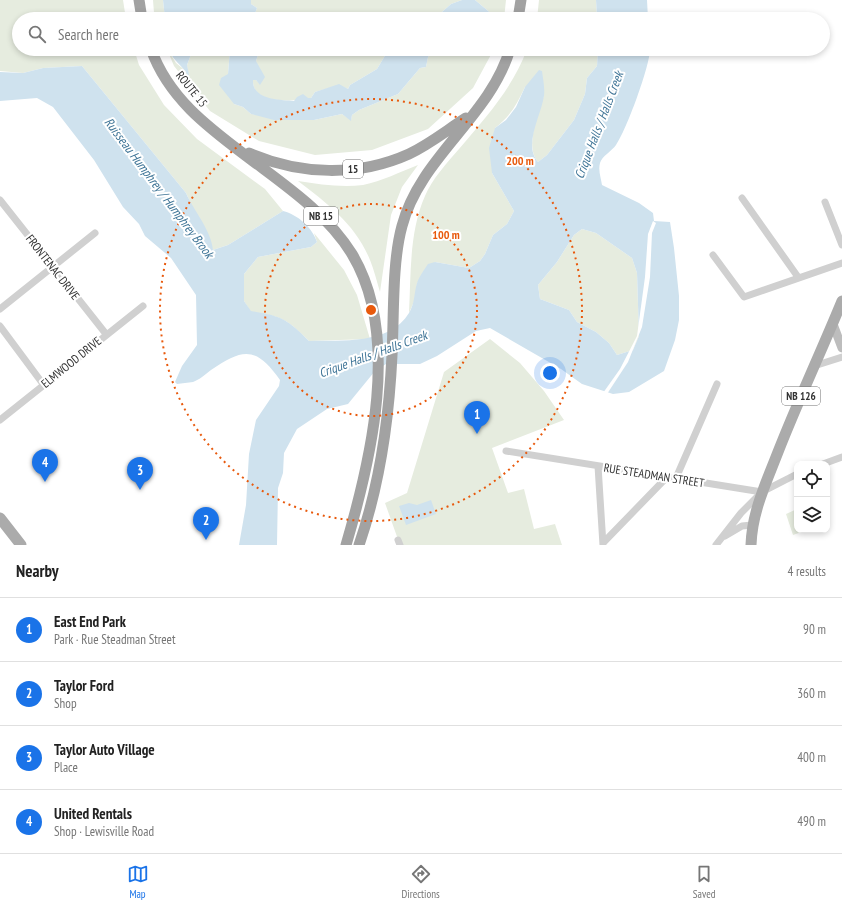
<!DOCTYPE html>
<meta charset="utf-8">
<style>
body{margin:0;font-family:"PT Sans Narrow",sans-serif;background:#f2f2f2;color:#222}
.controls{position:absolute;right:12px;bottom:12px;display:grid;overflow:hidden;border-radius:8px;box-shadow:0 2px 6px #0003}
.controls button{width:36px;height:36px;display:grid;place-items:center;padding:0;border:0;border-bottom:1px solid #e0e0e0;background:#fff;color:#222;font:20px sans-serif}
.you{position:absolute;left:550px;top:373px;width:14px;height:14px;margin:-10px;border:3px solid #fff;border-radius:50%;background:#1a73e8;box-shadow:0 0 0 6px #1a73e833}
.badge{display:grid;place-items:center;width:26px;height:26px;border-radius:50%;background:#1a73e8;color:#fff;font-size:13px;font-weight:700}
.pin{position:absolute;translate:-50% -33px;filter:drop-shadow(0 1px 2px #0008)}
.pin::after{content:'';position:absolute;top:21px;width:14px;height:12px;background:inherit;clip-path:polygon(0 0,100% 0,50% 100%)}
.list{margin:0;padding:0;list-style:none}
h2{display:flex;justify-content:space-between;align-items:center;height:52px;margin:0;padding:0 16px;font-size:17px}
h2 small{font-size:13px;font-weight:400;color:#767676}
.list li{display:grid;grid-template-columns:26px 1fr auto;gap:12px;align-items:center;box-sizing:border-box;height:64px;padding:0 16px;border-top:1px solid #e0e0e0}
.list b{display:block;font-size:15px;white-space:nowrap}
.list p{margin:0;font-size:13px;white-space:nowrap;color:#767676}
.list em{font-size:13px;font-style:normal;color:#767676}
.icon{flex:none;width:22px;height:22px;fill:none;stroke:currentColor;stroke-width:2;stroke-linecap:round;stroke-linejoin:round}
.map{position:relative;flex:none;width:842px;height:545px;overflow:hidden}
.search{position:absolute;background:#fff;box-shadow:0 2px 6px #0003;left:12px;right:12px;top:12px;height:44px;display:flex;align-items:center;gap:10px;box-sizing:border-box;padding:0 14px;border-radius:22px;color:#767676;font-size:15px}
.sheet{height:308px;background:#fff}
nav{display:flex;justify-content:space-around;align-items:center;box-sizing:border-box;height:56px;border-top:1px solid #e0e0e0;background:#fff;font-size:11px;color:#767676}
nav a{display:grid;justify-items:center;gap:2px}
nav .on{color:#1a73e8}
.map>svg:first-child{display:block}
</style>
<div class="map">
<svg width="842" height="545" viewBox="0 0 842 545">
<rect width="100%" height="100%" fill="#fff"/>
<path fill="#e6ecdf" d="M0 0H123L126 19H19V49H134L139 65 164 105 197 139 265 189 283 211 228 245 213 250 186 193 82 66 43 68 23 73 0 71Z
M153 0H163L165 19H156L154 13Z
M251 0H462L451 4 434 19H253L257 8 251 4Z
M475 0H506L504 19H495L493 15Z
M539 0H596L597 19H537Z
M167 49 176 63 186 71 188 76 187 65 193 49H230L228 74 234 104 243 107 251 114 314 120 342 114 351 120 352 115 359 110 398 94 420 68 426 67 428 57 435 49H494L473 88 428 129 372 150 315 155 259 141 210 111 174 66Z
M260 49H389L377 69 350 85 348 89 339 85 315 92 311 98C295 101 252 106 253 80H256L260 84 256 61Z
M527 49H598L597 66 587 78 585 94 574 120 547 155 538 162C524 145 539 113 544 95L525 87C517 104 510 117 495 128L492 173 514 211 507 224 493 235 485 254 480 261 469 268 435 262 417 283 416 297 409 313C411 275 409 232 425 196 432 179 447 163 459 149 485 118 513 88 527 49Z
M418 165 402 187 391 215 380 292C377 282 374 270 370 260 356 225 327 203 298 181 319 184 341 188 363 185 382 181 400 172 418 165Z
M582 229 596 233 632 258 637 273 639 336 633 350 617 355 609 343 596 332 577 322 569 310 540 299 538 285 557 262 574 235Z
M314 233 344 270 357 295 370 339 309 341C287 319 282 316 251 312L244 301V274L258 257 311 247 317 242Z
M490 339 520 363 544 391 564 420 492 448 508 493 524 489 534 529 555 524 562 545H400L385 503 407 493 444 372Z
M797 509V530H807L793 535 786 514Z"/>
<path fill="#cfe2ee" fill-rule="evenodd" d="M163 0H251V4L257 8 253 19H205L203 14 199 15 198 19H165Z
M462 0H475L493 15 495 19H493L487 12 484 19H434L451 4Z
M596 0H647L648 19H597Z
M169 49H193L187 65 189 75 188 76C183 65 173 62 169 49Z
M230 49H260L256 61 265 77 260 85 256 80H253C252 100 280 100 294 101L297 97 303 94 308 98H311L315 92 339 84 348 89 350 85 377 69 389 49H435L428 57 426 67 420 68 398 94 359 110 352 115 351 121 342 114 314 120H274L251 114 243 107 234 104 219 85 221 78 228 74Z
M598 49H650C650 66 626 131 616 145 612 151 602 156 600 163 598 171 601 178 602 185L639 203 653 213 654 221 670 222 674 248 679 296V320L675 340 664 371 629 392 613 394 582 384 561 369 490 328 476 331 437 356 420 364H386L375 371 348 404 327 409 297 429 284 453 283 473 278 488 277 545H239L246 505 249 454 256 420 279 386 280 380C256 346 243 348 211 370 206 374 199 380 193 382 188 383 182 383 177 384L175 382 182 366 197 345 196 295 171 258 145 236 139 224 123 207 94 160 53 107 37 98 0 101V72L23 73 43 68 82 66 186 193C194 211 211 230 213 250L228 245 283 211C298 215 312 227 317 242L311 247 258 257 244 274V301L251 311C282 316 287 319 309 341 341 340 390 345 409 313 415 303 414 293 417 283 419 277 424 270 428 264L435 262 469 268 480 261 485 254 493 235 507 224 514 211 492 173 489 148 495 128 506 120 516 107 525 87 539 70 542 71C543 79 545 88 544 96 541 116 523 145 538 162L547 155 574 120 585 94 587 78 597 66ZM582 229 596 233 632 258 637 273 639 336 633 350 617 355 609 343 596 332 577 322 569 310 540 299 538 285 557 262 574 235Z
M431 500 436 514 406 525 399 506 409 503 417 505Z"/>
<path fill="#fff" d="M653 221 656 223 652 233 650 277 642 327 628 362 607 394 603 393 620 369 637 336 645 277 648 234Z"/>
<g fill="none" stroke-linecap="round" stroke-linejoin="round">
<path stroke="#d0d0d0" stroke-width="7" d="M742 198 798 277
M0 200 106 334
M825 202 842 245
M713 255 744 297 842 263
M0 309 95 233
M0 326 43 384
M814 366 842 357
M0 420 143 306
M506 451 762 492
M823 464 842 457
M598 466 603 545
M676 478 717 384
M725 536 742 526 752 525
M398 540 400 545
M603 543 667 477
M716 545 741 513 762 492 797 474"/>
<path stroke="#bdbdbd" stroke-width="9" d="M833 324 842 348"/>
<path stroke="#ababab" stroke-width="11" d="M0 518 21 545
M751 545C752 512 766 483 778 452 798 401 821 352 842 301"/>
<path stroke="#a2a2a2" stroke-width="11" d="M139 0 142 19
M518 19 521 0
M151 49C169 100 212 130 253 161 289 188 328 215 352 254 401 335 371 460 346 545
M249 153C300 175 358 177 409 154 430 144 447 130 466 118
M359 545C380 484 389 420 392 355 394 316 392 262 402 226 420 157 490 117 510 49"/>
</g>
<g fill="none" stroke="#e8590c" stroke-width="2" stroke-dasharray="2 4">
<circle cx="371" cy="310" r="106"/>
<circle cx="371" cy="310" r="211"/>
</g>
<g text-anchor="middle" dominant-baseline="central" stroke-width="4" stroke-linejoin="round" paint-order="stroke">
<g fill="#fff" stroke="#707070" stroke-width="1">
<rect x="343" y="160" width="20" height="18" rx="3"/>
<rect x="304" y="207" width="34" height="18" rx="3"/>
<rect x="782" y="387" width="38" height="18" rx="3"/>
</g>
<g font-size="11" font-weight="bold" fill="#333">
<text x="353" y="169">15</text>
<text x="321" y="216">NB 15</text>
<text x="801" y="396">NB 126</text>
</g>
<g font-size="12" fill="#333" stroke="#fff">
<text transform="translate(192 89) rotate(51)">ROUTE 15</text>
<text transform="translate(53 267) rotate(52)">FRONTENAC DRIVE</text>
<text transform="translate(71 362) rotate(-39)">ELMWOOD DRIVE</text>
<text transform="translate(654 475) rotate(9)">RUE STEADMAN STREET</text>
</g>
<g font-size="13" font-style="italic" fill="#3f7597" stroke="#fff">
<text transform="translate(599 125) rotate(-69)">Crique Halls / Halls Creek</text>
<text transform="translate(159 188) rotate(53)">Ruisseau Humphrey / Humphrey Brook</text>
<text transform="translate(373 354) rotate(-20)">Crique Halls / Halls Creek</text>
</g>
</g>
<circle cx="371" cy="310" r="6" fill="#e8590c" stroke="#fff" stroke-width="2"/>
<g font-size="12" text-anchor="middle" font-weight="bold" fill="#e8590c" stroke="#fff" stroke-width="4" stroke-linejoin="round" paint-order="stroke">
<text x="520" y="165">200 m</text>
<text x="446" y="239">100 m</text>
</g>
</svg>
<div class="controls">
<button><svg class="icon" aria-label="locate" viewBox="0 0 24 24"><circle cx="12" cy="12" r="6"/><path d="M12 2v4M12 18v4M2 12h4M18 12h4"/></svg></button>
<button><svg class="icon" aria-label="layers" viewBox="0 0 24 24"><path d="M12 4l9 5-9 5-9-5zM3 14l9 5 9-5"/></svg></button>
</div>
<div class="you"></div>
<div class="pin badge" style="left:477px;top:434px">1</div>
<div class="pin badge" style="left:206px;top:540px">2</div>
<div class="pin badge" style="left:140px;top:490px">3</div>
<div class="pin badge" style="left:45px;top:482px">4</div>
<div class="search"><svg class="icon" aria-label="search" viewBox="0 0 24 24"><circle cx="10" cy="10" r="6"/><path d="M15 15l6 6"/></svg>Search here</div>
</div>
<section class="sheet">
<h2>Nearby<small>4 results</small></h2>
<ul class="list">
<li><span class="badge">1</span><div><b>East End Park</b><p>Park · Rue Steadman Street</p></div><em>90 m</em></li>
<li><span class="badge">2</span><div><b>Taylor Ford</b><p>Shop</p></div><em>360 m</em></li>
<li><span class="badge">3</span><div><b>Taylor Auto Village</b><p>Place</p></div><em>400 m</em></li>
<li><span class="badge">4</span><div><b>United Rentals</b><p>Shop · Lewisville Road</p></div><em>490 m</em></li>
</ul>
</section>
<nav>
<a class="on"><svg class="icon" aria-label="map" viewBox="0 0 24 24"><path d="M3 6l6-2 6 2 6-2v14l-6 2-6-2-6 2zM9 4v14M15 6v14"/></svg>Map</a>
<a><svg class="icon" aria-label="directions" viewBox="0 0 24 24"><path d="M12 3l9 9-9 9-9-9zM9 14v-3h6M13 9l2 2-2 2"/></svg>Directions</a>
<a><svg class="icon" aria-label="saved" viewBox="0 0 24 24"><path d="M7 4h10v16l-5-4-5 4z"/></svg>Saved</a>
</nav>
